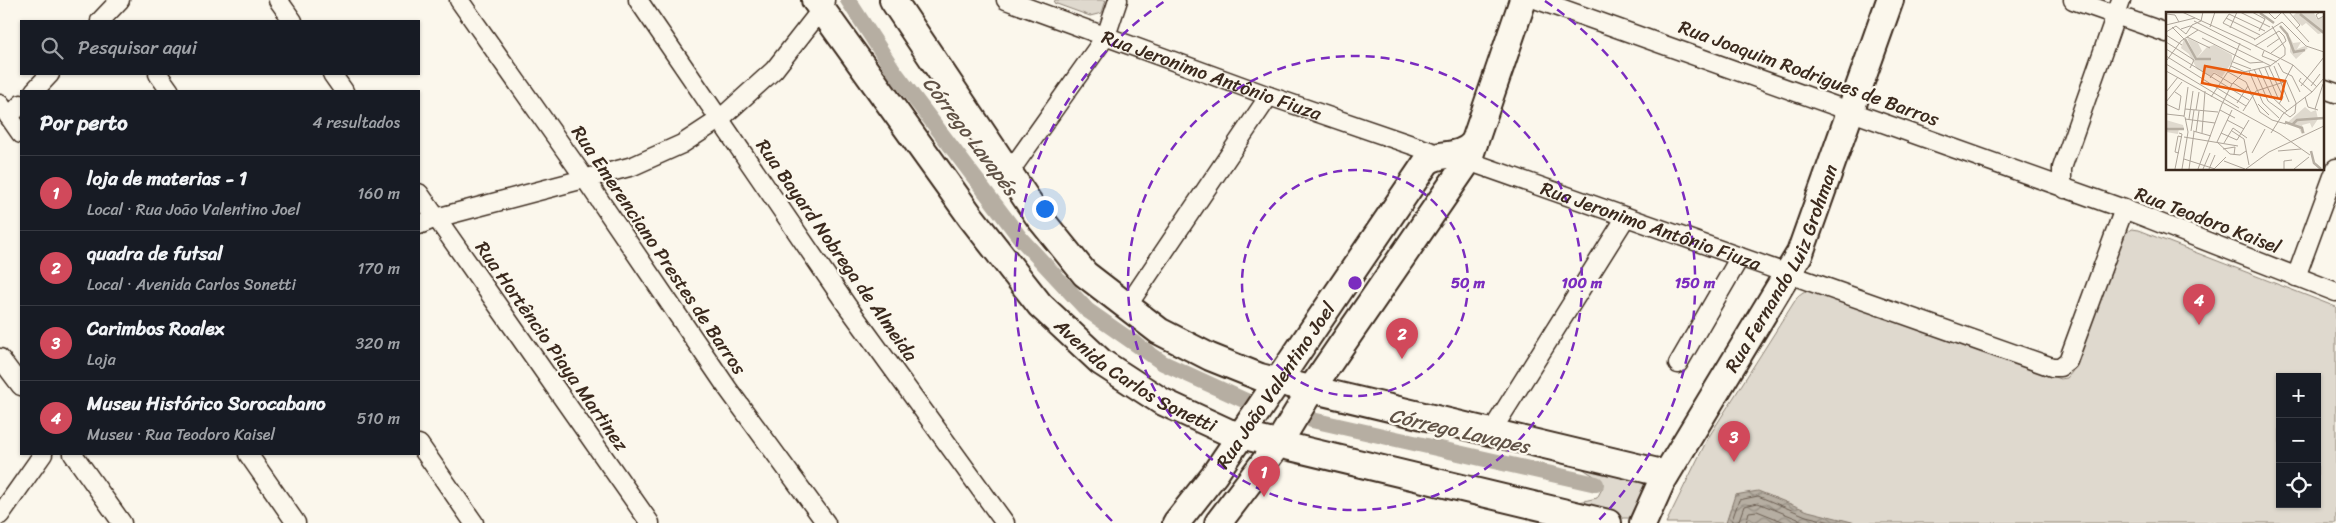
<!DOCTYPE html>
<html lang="pt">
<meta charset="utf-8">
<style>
body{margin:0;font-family:Sriracha,sans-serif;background:#242831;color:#f1f3f6}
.controls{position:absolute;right:15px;bottom:15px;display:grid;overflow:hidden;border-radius:0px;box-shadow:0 1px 4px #0004}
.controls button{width:45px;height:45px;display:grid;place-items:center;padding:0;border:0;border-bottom:1px solid #363941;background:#171b24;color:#f1f3f6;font:25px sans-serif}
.you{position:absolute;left:1044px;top:208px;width:18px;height:18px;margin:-12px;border:4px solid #fff;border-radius:50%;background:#1a73e8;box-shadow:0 0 0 8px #1a73e833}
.badge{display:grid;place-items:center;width:32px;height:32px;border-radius:50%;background:#d1495b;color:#fff;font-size:16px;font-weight:700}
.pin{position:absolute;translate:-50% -41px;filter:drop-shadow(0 1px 2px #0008)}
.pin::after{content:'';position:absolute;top:26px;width:18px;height:15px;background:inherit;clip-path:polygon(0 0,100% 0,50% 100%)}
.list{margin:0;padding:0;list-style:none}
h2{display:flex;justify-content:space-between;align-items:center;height:65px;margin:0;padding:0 20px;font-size:21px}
h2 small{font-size:16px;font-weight:400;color:#9ea1a6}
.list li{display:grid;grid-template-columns:32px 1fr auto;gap:15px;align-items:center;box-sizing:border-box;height:75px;padding:0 20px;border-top:1px solid #363941}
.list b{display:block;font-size:19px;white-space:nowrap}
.list p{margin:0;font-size:16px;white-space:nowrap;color:#9ea1a6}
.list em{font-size:16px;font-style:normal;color:#9ea1a6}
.icon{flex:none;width:28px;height:28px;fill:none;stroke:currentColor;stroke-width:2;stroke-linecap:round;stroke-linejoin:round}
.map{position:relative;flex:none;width:2336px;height:523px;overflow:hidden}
.search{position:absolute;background:#171b24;box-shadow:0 1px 4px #0004;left:20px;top:20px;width:400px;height:55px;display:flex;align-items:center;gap:12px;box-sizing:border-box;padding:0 18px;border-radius:0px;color:#9ea1a6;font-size:19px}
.panel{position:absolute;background:#171b24;box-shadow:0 1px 4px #0004;left:20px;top:90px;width:400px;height:365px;border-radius:0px}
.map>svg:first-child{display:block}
</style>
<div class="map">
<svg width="2336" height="523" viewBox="0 0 2336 523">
<defs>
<pattern id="water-waves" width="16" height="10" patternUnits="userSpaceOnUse" patternTransform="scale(1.25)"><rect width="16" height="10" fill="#b6aea2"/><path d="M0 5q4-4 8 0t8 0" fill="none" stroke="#958e83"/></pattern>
</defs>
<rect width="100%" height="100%" fill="#fbf7ec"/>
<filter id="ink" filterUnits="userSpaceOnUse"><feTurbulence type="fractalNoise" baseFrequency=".02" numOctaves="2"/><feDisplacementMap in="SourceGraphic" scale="10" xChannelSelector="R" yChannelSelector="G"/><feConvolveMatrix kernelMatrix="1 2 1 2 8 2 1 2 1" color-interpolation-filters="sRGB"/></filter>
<g filter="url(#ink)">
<path fill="#dfd9ce" stroke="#8d8276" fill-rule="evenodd" d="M1055 0H1106L1102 13 1090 16 1054 3Z
M2131 229 2138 230 2336 307V523H1666L1708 438 1798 296 1803 292 1811 291 2060 379 2067 378 2072 372 2125 234ZM2280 377H2317V504H2280Z
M1577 465 1629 474 1645 485 1647 499 1633 518H1609L1566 505 1597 498 1603 487 1594 476Z"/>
<path fill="url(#water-waves)" stroke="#85796d" d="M1758 491 1808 511 1856 523H1726L1735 495Z"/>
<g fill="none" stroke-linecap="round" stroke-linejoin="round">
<path stroke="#6c5f53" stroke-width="1" d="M1731 523 1739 500 1758 496 1806 516 1835 523
M1738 523 1744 506 1758 503 1808 523
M1746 523 1749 512 1757 511 1787 523"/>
<path stroke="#b6aea2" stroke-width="16" d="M848 0 894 71 1021 239 1087 310 1163 363 1246 401
M1312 420 1596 484"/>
<defs>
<g id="street">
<path d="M278 0 293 21"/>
<path d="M459 0 579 170 728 389 826 523"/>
<path d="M638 0 848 307 1005 523"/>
<path id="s1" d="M1006 0 1269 96 1444 156"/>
<path d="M1538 0 2124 209 2336 292"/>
<path d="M2073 0 2167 33"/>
<path d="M100 21 120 0"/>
<path d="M158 74 170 91"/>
<path d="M332 74 344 91"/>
<path d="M2322 88 2336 93"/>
<path d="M34 91 50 74"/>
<path d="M0 104 21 134"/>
<path d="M9 117 21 104"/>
<path id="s2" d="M1468 161 2052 367H2060L2068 361 2124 209"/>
<path d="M1008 174 1106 36 1118 0"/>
<path d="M2065 189 2062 181V168L2121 0"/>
<path d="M419 193 650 523"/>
<path d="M419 225 436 218 633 166 682 144 720 119 774 70 821 10 825 0"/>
<path d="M2296 277 2336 168"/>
<path d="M1126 308 1269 96"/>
<path d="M0 358 21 386"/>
<path d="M1678 364 1740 257"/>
<path d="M1491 432 1626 217"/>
<path d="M419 444 474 523"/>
<path d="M73 454 122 523"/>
<path d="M248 454 296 523"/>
<path d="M0 515 43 454"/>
</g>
<g id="secondary">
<path id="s3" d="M815 0 971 217 1040 305 1101 362 1161 401 1228 432 1240 435 1608 523"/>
<path d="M893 0 1038 216 1085 274 1159 331 1210 357 1260 377 1666 474"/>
<path id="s4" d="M1176 523 1214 475 1426 163C1439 150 1457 161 1474 143"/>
<path d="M1218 523 1278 444 1312 388 1468 161 1523 0"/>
<path id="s5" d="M1643 523 1661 483 1800 253 1890 0"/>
</g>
</defs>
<use href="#street" stroke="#3b2a1e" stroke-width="21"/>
<use href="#secondary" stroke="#3b2a1e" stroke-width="30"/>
<use href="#street" stroke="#fbf7ec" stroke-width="18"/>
<use href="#secondary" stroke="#fbf7ec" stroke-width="26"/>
</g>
</g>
<g fill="none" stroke="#7b2cbf" stroke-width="2.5" stroke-dasharray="9 6">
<circle cx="1355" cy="283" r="113"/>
<circle cx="1355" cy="283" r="227"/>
<path d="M1112 521A340 340 0 0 1 1165 1M1545 1A340 340 0 0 1 1598 521"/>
</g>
<g text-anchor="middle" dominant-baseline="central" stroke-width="4.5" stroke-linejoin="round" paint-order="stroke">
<g font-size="19" fill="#3b2a1e" stroke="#fbf7ec">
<text transform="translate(1809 73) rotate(20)">Rua Joaquim Rodrigues de Barros</text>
<text stroke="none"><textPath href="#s1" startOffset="219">Rua Jeronimo Antônio Fiuza</textPath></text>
<text transform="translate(2208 220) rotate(21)">Rua Teodoro Kaisel</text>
<text stroke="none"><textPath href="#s2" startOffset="194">Rua Jeronimo Antônio Fiuza</textPath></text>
<text transform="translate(659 250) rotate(56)">Rua Emerenciano Prestes de Barros</text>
<text transform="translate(837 250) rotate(55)">Rua Bayard Nobrega de Almeida</text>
<text stroke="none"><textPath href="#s5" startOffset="291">Rua Fernando Luiz Grohman</textPath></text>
<text transform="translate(552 346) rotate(55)">Rua Hortêncio Piaya Martinez</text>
<text stroke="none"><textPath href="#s3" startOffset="499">Avenida Carlos Sonetti</textPath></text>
<text stroke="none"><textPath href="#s4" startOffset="170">Rua João Valentino Joel</textPath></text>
</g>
<g font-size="20" font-style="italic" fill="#605246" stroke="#fbf7ec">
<text transform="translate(970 136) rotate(53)">Córrego Lavapés</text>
<text transform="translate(1459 431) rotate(13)">Córrego Lavapes</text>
</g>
</g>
<g transform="translate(2166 12)">
<rect width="158" height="158" fill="#fbf7ec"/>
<path d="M18 27 29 48 41 35 48 33 66 43V50L56 65 48 60 45 65 31 57 23 42 15 36Z" fill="#dfd9ce"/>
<path d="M131 0 148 1 151 7 157 5V21L152 22 140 11 136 14 127 4ZM124 25 127 31 135 30 131 37 139 34 142 36 130 47 124 40ZM21 26 32 31 36 39 30 47ZM139 95 145 100 150 98 152 107 146 116 144 111 136 113 139 121 136 122 131 113 121 111ZM0 108 17 113 18 117 13 116 12 122 0 120Z" fill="#dfd9ce"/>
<path fill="none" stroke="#b6aea2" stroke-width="2.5" d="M94 1 108 11M134 2 158 21M114 14 121 22 128 40 139 38M19 27 30 47H45M119 110 136 116 137 121M127 112 131 108 158 106M0 117H18M145 139 148 151 155 157"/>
<path fill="none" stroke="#aea59a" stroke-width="1" d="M16 0 82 30M74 0 104 15M86 0 99 7 93 19M102 0 109 7 116 0M116 0 143 30M123 0 134 13 130 17M154 0 150 3 152 7 158 4M0 2 9 3 13 10M63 2 57 11 89 27M63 2 99 19M60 6 94 23M28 9 85 38M0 13 29 6M6 15 18 27M44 15 49 0M64 16 71 0M15 17 24 14 105 54M0 20 10 14 20 22 26 13 35 9 37 0M0 23 16 33M21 25 44 36M36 26 84 51 97 50M88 28 116 10 140 34 158 40M0 30 28 48 24 56M82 30 127 53 151 75M89 34 113 19 118 24M101 35 114 26M0 37 83 88M98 39 96 44 111 50M105 41 120 29 118 24M0 44 80 94M1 48 15 29 32 18M67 50 85 57M112 51 117 60 126 64 134 80M0 52 73 96M65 54 79 60M108 54 123 90M103 55 117 85 113 92M99 56 112 86M88 57 102 89 124 105 129 101 130 91 120 68M93 57 106 85 121 99M0 59 114 122 144 143M83 59 97 91 113 106M62 60 80 70 94 100 106 108 120 112M44 66 48 61 66 72M135 66 133 69 146 80M67 71 86 83M135 74 158 45M145 74 154 62M0 80 12 65M45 85 63 58 74 31M139 85 142 95 152 98M0 90 16 70M71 91 82 74M0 92 13 98 15 84 9 80M56 92 66 72 78 60 104 54 119 43V36L106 14M92 92 103 103M19 97 52 100M149 97 157 72M30 98 33 80M54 98 69 106M66 98 51 130 64 142 74 143 80 139M77 99 90 79 118 70 127 53M0 102 18 104M18 105 22 75M19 107 49 111M23 107 27 79M61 108 78 117M25 119 28 98M27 119 45 124M66 119 78 127 83 153M30 120 33 99M36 121 39 79M55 121 71 128 83 108M105 121 117 102 146 80 158 66M18 125 72 134M58 131 67 116 81 126M57 137 69 135 68 143M112 139 135 137M13 141 9 140 12 124 16 125M86 141 99 117M18 147 49 157M58 149 79 157M9 157 16 122 13 121M16 157 22 120 19 105M23 157 28 120M32 157 56 92M37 157 44 141M43 157 49 143M48 157 60 145M80 157 103 140 158 114M118 157V149L126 148M128 157 143 145"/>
<path fill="#e8590c" fill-opacity="0.15" stroke="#e8590c" stroke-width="2.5" d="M39 54 119 69 115 87 36 71Z"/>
<rect width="158" height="158" fill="none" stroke="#3b2a1e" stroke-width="2.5"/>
</g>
<circle cx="1355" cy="283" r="8" fill="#7b2cbf" stroke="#fbf7ec" stroke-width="2.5"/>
<g font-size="15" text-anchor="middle" font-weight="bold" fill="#7b2cbf" stroke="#fbf7ec" stroke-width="4.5" stroke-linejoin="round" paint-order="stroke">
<text x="1468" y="288">50 m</text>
<text x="1582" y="288">100 m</text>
<text x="1695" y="288">150 m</text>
</g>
</svg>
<div class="controls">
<button>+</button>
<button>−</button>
<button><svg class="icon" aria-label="locate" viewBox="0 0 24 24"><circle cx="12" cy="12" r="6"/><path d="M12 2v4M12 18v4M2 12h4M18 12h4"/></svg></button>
</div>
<div class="you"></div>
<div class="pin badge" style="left:1264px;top:497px">1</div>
<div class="pin badge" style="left:1402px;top:359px">2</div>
<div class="pin badge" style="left:1734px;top:462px">3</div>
<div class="pin badge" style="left:2199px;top:325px">4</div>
<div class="search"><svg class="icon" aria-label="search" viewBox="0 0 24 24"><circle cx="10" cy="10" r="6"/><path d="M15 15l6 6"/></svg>Pesquisar aqui</div>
<section class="panel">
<h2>Por perto<small>4 resultados</small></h2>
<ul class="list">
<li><span class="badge">1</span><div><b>loja de materias - 1</b><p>Local · Rua João Valentino Joel</p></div><em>160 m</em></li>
<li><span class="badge">2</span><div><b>quadra de futsal</b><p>Local · Avenida Carlos Sonetti</p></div><em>170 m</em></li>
<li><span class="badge">3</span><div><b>Carimbos Roalex</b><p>Loja</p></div><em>320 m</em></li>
<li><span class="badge">4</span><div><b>Museu Histórico Sorocabano</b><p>Museu · Rua Teodoro Kaisel</p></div><em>510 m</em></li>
</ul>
</section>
</div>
